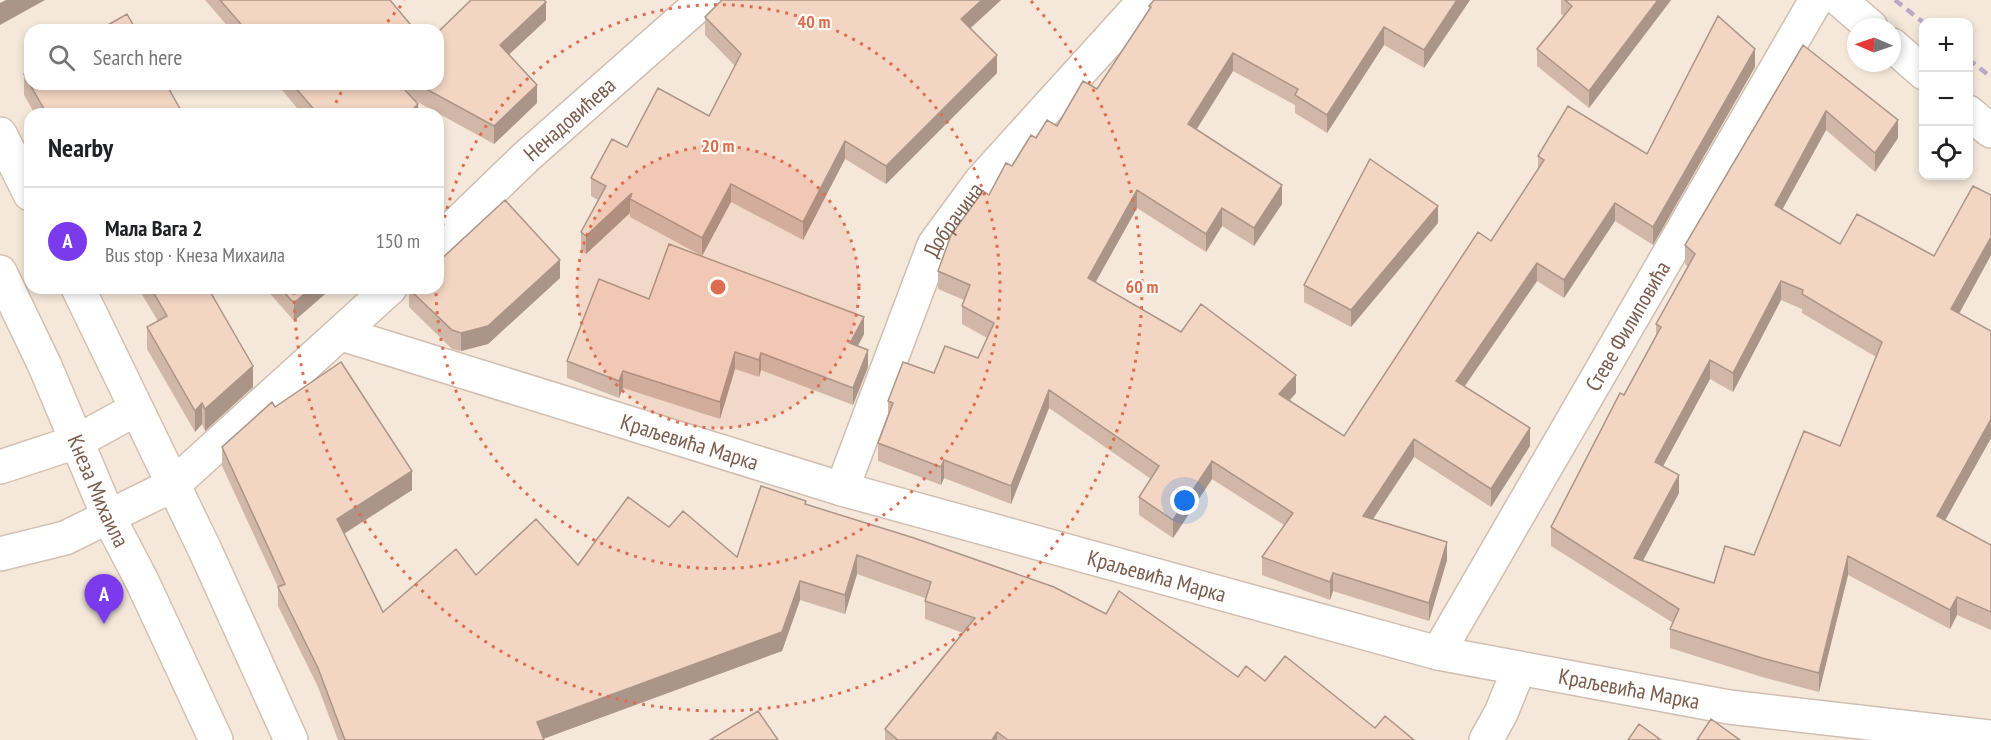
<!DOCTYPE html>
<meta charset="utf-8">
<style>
body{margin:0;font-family:"PT Sans Narrow",sans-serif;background:#f2f2f2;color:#202124}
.controls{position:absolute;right:18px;top:18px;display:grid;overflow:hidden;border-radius:12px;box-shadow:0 3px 9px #0003}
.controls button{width:54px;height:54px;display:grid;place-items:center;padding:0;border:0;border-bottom:2px solid #e0e0e0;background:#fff;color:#202124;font:30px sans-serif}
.compass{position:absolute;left:1847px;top:18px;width:54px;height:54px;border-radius:50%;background:#fff;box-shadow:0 3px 9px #0003;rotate:272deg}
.you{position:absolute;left:1185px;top:501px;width:21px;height:21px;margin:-15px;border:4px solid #fff;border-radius:50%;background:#1a73e8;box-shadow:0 0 0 9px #1a73e833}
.badge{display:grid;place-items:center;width:39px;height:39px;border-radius:50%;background:#7c3aed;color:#fff;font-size:20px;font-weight:700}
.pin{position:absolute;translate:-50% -50px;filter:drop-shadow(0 2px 3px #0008)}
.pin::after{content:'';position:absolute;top:32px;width:21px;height:18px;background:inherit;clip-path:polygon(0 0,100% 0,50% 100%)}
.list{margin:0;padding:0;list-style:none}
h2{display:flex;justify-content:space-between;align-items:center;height:78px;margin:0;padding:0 24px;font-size:26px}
h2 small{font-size:20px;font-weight:400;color:#757577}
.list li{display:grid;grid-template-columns:39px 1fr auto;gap:18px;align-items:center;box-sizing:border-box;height:108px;padding:0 24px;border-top:2px solid #e0e0e0}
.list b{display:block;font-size:22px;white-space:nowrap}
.list p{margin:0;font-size:20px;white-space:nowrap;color:#757577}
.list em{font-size:20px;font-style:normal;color:#757577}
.icon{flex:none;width:33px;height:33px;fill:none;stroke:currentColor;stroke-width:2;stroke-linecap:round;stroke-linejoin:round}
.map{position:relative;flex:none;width:1991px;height:740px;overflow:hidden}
.search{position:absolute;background:#fff;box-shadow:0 3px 9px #0003;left:24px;top:24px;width:420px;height:66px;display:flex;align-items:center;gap:15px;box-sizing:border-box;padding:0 21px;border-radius:18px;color:#757577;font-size:22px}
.panel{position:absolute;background:#fff;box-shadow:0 3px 9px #0003;left:24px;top:108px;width:420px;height:186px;border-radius:18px}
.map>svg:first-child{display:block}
</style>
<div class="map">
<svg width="1991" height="740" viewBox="0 0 1991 740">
<rect width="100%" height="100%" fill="#fdf6ec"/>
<path fill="#f5e8da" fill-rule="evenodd" d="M0 0H1991V740H0ZM1924 22H1968V176H1924ZM1856 27H1892V63H1856ZM30 30H438V84H30ZM30 114H438V288H30Z"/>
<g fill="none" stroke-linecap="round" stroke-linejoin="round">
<defs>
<g id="street">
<path d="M1840 0 1871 27"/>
<path d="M1892 45 1924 73"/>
<path d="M1968 112 1991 131"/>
<path id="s1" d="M438 242 526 157 704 0"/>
<path id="s2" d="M342 334 842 489 1438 653 1729 707 1991 737"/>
<path d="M173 485 390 288"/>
<path id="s3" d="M842 489 934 245 981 181 1145 0"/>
<path id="s4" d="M1438 653 1816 0"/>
<path d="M1486 740 1501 713 1519 669"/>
</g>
<g id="secondary">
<path d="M0 134 30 194"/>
<path id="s5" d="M0 272 45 366 109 518 141 579 216 740"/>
<path d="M78 288 205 550 291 740"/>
<path d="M0 467 76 442 136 409"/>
<path d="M0 554 65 538 173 485"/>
</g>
</defs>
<use href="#street" stroke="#d1beb0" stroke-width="36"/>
<use href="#secondary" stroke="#d6c0b0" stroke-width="36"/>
<use href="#street" stroke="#fff" stroke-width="33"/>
<use href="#secondary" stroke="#fff" stroke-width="33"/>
<path stroke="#b9a8c9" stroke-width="4.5" stroke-dasharray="9 6" stroke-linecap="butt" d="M1895 0 1924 23
M1968 59 1991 77"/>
</g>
<path fill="#d1b7a8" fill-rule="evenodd" d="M205 0H390L415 30H231Z
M722 0H1001L970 28 997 73 886 184 845 159 803 240 731 202 702 256 630 217V213L586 254 581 250V232L598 200 591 196V178L627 147 709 116 735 66 705 35V17Z
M1470 0 1424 68 1384 45 1327 133 1295 113V105L1233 71 1196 130 1282 204 1254 246 1222 226 1206 252 1137 208 1095 282 1181 332 1296 393 1289 401 1344 436 1491 241 1538 169V156L1647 154 1755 67 1653 245 1615 221 1564 298 1537 281 1464 386 1530 446 1491 507 1414 457 1373 519 1447 560 1429 621 1333 591 1330 600 1262 575V557L1284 525 1212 479 1173 538 1139 515V497L1151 479 1049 408 1011 504 944 478 941 485 878 461V443L888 416V401L934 373 978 358 987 338 962 324V306L964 300 938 289V271L989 195 1012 166 1036 138 1057 126 1097 89 1149 10V6Z
M1561 0H1671L1589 108 1537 66V49L1564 16 1561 14Z
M546 20 509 54 537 103 494 144 414 100 418 114H302L277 84H438Z
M1803 45 1898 138 1875 172 1826 130 1782 209 1840 244 1934 256 1991 195V255L1959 314 1991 438 1945 520 1991 545V630L1957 615 1950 629 1848 575 1819 692 1762 677 1670 648V629L1673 623 1551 546V527L1656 335V324L1688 267 1685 264V245ZM1781 300 1802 309V313L1876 357 1840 446 1754 555 1714 583 1643 561 1679 493 1663 466 1710 379 1733 392Z
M24 74 183 114H35L24 95Z
M1438 223 1351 327 1304 302V285Z
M560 278 488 344 461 351 452 349 409 307V289Z
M138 288H208L253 387 205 431 202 424 195 432 147 349V327L158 321Z
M265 288H332L294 321Z
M649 299 864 334 858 346 868 367 853 405 761 370 759 377 735 369 720 419 623 388 619 398 567 378V361Z
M275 407 412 490 344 534 383 612 476 575 578 565 669 527 737 557 806 505 1106 614 1238 677 1265 681 1375 728 1414 740H885V729L963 633 925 619V598L857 574 845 614 800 600 782 651 543 739 544 740H338L318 687 278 606V587L222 466V447Z"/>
<path fill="#aa9588" d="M6 0H45L0 25V3Z
M982 0H1001L961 37V19Z
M1457 0H1470L1424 68V50Z
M1658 0H1671L1589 108V91Z
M546 2V20L500 63V45Z
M1384 27V45L1327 133V115Z
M1755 49V67L1653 245V227Z
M1233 53V71L1188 143V124Z
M997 55V73L886 184V166Z
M537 85V103L494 144V126Z
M418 104V114H408Z
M1826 111V130L1775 223V205Z
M1898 120V138L1875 172V153Z
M845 141V159L803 240V222Z
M731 184V202L702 256V238Z
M1282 185V204L1254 246V228Z
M1137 190V208L1088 296V278Z
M632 193 630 199V213L586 254V236Z
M1615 203V221L1564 298V280Z
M1438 206V223L1351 327V310Z
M1222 208V226L1206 252V234Z
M1991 237V255L1951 328V309Z
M560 260V278L488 344 461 351V333Z
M1537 263V281L1456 399V381Z
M1781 281V300L1733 392V373Z
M311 288H332L294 321V303Z
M864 317V334L850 360V343Z
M868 350V367L853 405V388Z
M735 352V369L720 419V402Z
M761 353V370L759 377V360Z
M1710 360V379L1655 481V462Z
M253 366V387L205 431V409Z
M623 371V388L619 398V381Z
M1296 375V393L1279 412V394Z
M1049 390V408L1011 504V486Z
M202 403V424L195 432V411Z
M1991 419V438L1937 535V516Z
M1530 428V446L1491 507V489Z
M1414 439V457L1363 534V516Z
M944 460V478L941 485V467Z
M1212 461V479L1173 538V520Z
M412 471V490L337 538V519Z
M1679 475V493L1634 577V558Z
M1447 542V560L1429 621V603Z
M857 555V574L845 614V595Z
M1848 556V575L1819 692V673Z
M1333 573V591L1330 600V582Z
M800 581V600L782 651 540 740 537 722Z
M1957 597V615L1950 629V610Z
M997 732V740H992Z"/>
<path fill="#f3d5c3" stroke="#aa9588" stroke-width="1.5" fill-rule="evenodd" d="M220 0H390L415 30H246Z
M471 0H544L546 2 500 45 537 85 494 126 417 84H438V32Z
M722 0H982L961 19 997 55 886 166 845 141 803 222 731 184 702 238 630 199 632 193 586 236 581 232 606 186 591 178 612 139 627 147 658 88 709 116 741 54 705 17Z
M1154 0H1457L1424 50 1384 27 1327 115 1295 95 1298 89 1233 53 1188 124 1282 185 1254 228 1222 208 1206 234 1137 190 1088 278 1181 332 1201 304 1296 375 1279 394 1344 436 1478 232 1491 241 1544 160 1538 156 1568 106 1647 154 1718 16 1755 49 1653 227 1615 203 1564 280 1537 263 1456 381 1530 428 1491 489 1414 439 1363 516 1447 542 1429 603 1333 573 1330 582 1262 557 1293 513 1212 461 1173 520 1139 497 1159 466 1049 390 1011 486 944 460 941 467 878 443 893 403 888 401 903 362 934 373 945 346 978 358 994 323 962 306 970 285 938 271 951 235 983 191 989 195 1006 163 1012 166 1031 135 1036 138 1047 120 1057 126 1083 81 1097 89 1151 7 1149 6Z
M1565 0H1658L1589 91 1537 49 1572 6Z
M127 14 136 30H99Z
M1803 45 1898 120 1875 153 1826 111 1775 205 1840 244 1857 214 1934 256 1973 186 1991 195V237L1951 309 1991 331V419L1937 516 1991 545V612L1957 597 1950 610 1848 556 1819 673 1762 658 1670 629 1679 609 1551 527 1620 393 1624 395 1661 327 1656 324 1695 254 1685 245ZM1781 281 1803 290 1802 294 1882 342 1840 446 1804 431 1754 555 1725 546 1714 583 1634 558 1679 475 1655 462 1710 360 1733 373Z
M30 70V84H166L183 114H47L24 74Z
M292 84H399L418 104 408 114H318Z
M1370 159 1438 206 1351 310 1304 285Z
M505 200 560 260 488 326 461 333 452 330 409 289 438 288V262Z
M669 244 864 317 850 343 868 350 853 388 761 353 759 360 735 352 720 402 623 371 619 381 567 361 599 279 649 299Z
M151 288H208L253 366 205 409 202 403 195 411 147 327 167 316Z
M280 288H311L294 303Z
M341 362 412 471 337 519 383 612 456 549 476 575 536 519 578 565 628 497 669 527 683 511 737 557 761 486 806 501 805 504 914 538 1054 587 1106 614 1119 591 1238 677 1246 666 1265 681 1285 656 1375 728 1385 716 1414 740H1008L997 732 992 740H898L885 729 975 618 925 601 931 582 857 555 845 595 800 581 782 632 537 722 544 740H345L318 668 278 587 285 584 222 447 272 402 275 407Z
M758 711 778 740H710Z
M1711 719 1740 740H1697Z
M1639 724 1661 740H1628Z"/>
<circle cx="718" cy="287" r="141" fill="#dc6d51" fill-opacity=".12"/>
<g fill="none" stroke="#dc6d51" stroke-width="3" stroke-dasharray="3 6">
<circle cx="718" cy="287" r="141"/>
<path d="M438 253A282 282 0 1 1 436 289"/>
<path d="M332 111A424 424 0 0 1 345 85M382 29A424 424 0 0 1 405 1M1031 1A424 424 0 1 1 294 291"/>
</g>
<g text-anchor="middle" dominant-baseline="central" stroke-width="4.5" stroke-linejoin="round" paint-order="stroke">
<g font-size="22" fill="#7a5c4d" stroke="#fffaf3">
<text stroke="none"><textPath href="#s1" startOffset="180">Ненадовићева</textPath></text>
<text stroke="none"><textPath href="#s3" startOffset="292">Добрачина</textPath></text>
<text stroke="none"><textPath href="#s4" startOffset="378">Стеве Филиповића</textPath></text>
<text stroke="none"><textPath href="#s2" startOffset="364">Краљевића Марка</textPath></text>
<text stroke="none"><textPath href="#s5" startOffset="240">Кнеза Михаила</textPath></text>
<text stroke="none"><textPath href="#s2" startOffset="850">Краљевића Марка</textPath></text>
<text stroke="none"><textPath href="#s2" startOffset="1336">Краљевића Марка</textPath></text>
</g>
</g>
<circle cx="718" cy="287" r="9" fill="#dc6d51" stroke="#fffaf3" stroke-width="3"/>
<g font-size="18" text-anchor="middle" font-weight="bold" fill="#dc6d51" stroke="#fffaf3" stroke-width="4.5" stroke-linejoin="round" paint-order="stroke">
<text x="814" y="28">40 m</text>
<text x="718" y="152">20 m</text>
<text x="1142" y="293">60 m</text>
</g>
</svg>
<div class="controls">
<button>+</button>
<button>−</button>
<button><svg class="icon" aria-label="locate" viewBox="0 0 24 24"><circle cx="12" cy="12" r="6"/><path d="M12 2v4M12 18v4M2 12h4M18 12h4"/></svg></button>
</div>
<svg class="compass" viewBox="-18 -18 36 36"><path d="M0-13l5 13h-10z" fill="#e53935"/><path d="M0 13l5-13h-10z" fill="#757577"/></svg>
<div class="you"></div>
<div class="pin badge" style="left:104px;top:624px">A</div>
<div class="search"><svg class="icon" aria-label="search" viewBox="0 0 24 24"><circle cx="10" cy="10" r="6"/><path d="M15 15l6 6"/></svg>Search here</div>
<section class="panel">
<h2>Nearby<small></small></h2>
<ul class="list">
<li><span class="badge">A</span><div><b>Мала Вага 2</b><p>Bus stop · Кнеза Михаила</p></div><em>150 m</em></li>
</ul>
</section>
</div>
